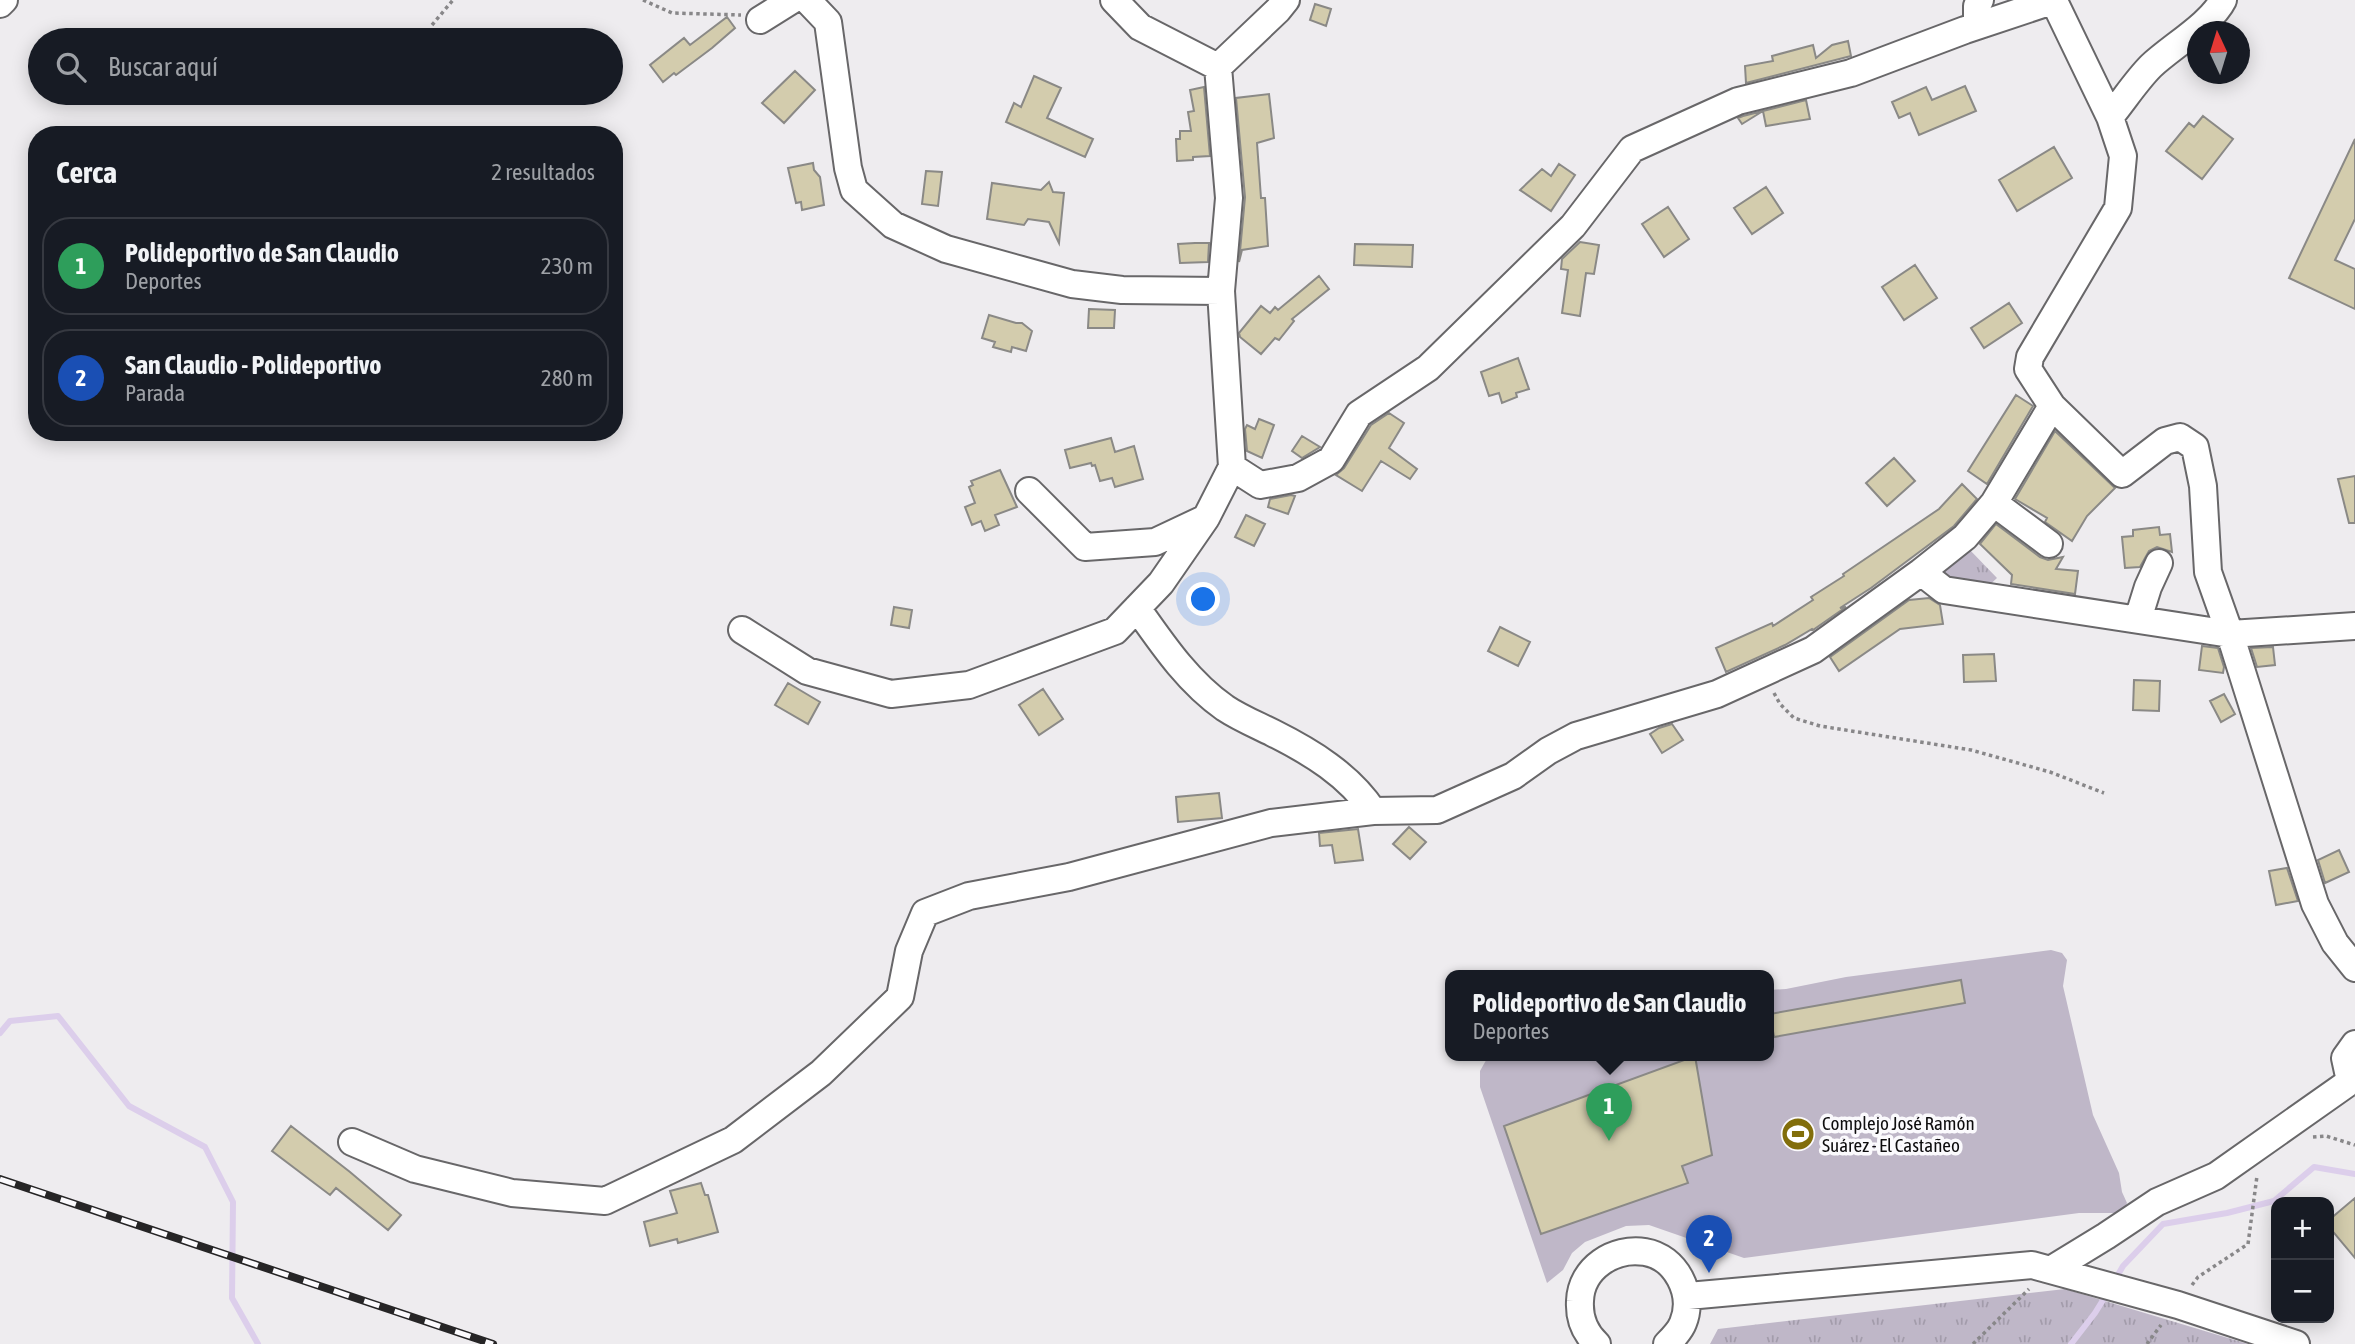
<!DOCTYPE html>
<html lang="es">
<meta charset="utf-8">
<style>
body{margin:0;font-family:"Asap Condensed",sans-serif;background:#242831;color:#f1f3f6}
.controls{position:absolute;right:21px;bottom:21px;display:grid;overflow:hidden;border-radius:14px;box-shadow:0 4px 18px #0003}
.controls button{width:63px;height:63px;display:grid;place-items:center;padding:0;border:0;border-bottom:2px solid #363941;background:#171b24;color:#f1f3f6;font:35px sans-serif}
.compass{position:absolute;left:2187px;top:21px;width:63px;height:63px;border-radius:50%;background:#171b24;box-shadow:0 4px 18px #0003;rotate:356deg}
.you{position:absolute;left:1204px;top:600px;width:24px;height:24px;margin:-18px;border:5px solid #fff;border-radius:50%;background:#1a73e8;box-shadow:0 0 0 10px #1a73e833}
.badge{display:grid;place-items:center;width:46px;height:46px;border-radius:50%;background:#b45309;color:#fff;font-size:23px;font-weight:700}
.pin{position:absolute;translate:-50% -58px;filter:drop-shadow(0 2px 4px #0008)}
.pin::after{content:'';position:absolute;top:37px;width:24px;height:21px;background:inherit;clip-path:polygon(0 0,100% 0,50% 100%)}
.popup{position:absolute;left:1445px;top:970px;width:329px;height:91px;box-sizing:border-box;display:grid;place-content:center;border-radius:14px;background:#171b24;filter:drop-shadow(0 2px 5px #0005);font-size:23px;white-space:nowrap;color:#9ea1a6}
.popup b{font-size:26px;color:#f1f3f6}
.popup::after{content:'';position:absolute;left:50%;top:100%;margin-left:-14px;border:14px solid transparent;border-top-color:#171b24}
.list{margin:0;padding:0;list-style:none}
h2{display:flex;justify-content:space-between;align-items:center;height:91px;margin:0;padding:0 28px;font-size:30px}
h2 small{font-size:23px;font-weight:400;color:#9ea1a6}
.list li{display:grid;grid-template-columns:46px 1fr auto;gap:21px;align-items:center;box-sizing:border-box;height:98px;margin:0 14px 14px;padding:0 14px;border:2px solid #363941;border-radius:28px}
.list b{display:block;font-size:26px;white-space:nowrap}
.list p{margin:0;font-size:23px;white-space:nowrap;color:#9ea1a6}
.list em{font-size:23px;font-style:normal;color:#9ea1a6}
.icon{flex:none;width:38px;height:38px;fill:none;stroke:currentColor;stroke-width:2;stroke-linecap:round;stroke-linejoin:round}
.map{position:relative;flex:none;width:2355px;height:1344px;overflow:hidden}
.search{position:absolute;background:#171b24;box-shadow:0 4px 18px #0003;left:28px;top:28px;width:595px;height:77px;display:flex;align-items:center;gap:18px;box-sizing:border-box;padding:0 24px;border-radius:38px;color:#9ea1a6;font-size:26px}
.panel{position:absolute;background:#171b24;box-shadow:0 4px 18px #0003;left:28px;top:126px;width:595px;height:315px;border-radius:28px}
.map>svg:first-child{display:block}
</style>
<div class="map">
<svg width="2355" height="1344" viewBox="0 0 2355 1344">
<defs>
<pattern id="park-tufts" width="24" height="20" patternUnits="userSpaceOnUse" patternTransform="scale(1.75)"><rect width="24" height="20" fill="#bfb7c8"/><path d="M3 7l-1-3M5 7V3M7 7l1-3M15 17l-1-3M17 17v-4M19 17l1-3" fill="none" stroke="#a39cab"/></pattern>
</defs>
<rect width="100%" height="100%" fill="#eeecef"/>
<path fill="url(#park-tufts)" d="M1968 548 1997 578 1984 590 1943 580 1946 565Z
M2065 1289 2248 1344H1710L1718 1329Z"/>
<path fill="#bfb7c8" d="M2051 950 2062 953 2067 960 2063 986 2093 1115 2119 1173 2122 1192 2127 1203 2122 1213H2079L1744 1258 1649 1225 1626 1226 1585 1242 1572 1253 1563 1270 1547 1283 1480 1087V1071L1489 1055H1768V990L1786 989 1846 977Z"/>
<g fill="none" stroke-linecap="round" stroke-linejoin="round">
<path stroke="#dcceeb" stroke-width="6" d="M0 1033 10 1021 58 1016 129 1106 205 1147 233 1202 232 1298 258 1344
M2115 1280 2123 1266 2163 1224 2227 1213 2274 1201 2314 1167 2355 1174
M2071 1344 2095 1313 2108 1292"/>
</g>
<path fill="#d3ccad" stroke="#8a8986" stroke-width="2" d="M1315 4 1331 9 1326 26 1310 20Z
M727 17 735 28 712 48 676 75 674 73 663 82 650 65 684 38 690 45Z
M1848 41 1851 56 1746 83 1745 66 1773 61 1772 56 1813 45 1816 58 1832 45Z
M795 71 815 90 784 123 762 103Z
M1034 76 1061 88 1047 118 1093 139 1085 157 1006 122 1014 103 1021 107Z
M1965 86 1976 111 1919 135 1910 113 1899 118 1892 102 1926 87 1932 100Z
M1204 87 1210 156 1193 157V160L1177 161 1176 139H1180V131H1191L1188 112 1194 111 1190 90Z
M1269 94 1274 138 1257 143 1261 198H1265L1268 246 1242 250 1239 262 1245 197 1236 98Z
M1806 100 1810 119 1766 126 1763 111 1742 124 1738 118 1743 116Z
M2203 116 2233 139 2202 179 2166 151 2189 123 2194 127Z
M2355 139V219L2335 260 2355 269V309L2289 278Z
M2054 147 2072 178 2017 211 1999 180Z
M813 163 814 170 820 177 824 205 802 210 801 202 796 203 788 168Z
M1559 164 1575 175 1551 211 1520 190 1542 169 1551 176Z
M926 171 942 172 938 206 922 204Z
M1049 182 1053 192 1064 193 1059 243 1049 222 1028 219 1024 225 987 219 992 183 1041 190Z
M1766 187 1783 213 1752 234 1734 208Z
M1668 207 1689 239 1664 257 1642 224Z
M1580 242 1599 245 1594 274 1586 273 1580 316 1562 313 1568 270 1561 269 1562 259Z
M1195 243H1209L1208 262 1180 263 1178 244Z
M1355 244 1413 245 1412 267 1354 265Z
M1915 265 1937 298 1904 320 1882 287Z
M1319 276 1329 289 1292 319 1294 321 1279 340 1275 338 1261 354 1240 337 1239 333 1261 306 1270 313 1275 307 1278 310Z
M2009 303 2022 323 1984 348 1971 328Z
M1089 309 1115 310 1114 328H1088Z
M989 315 1016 323H1022L1032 331 1026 351 1012 347 1011 352 993 347 995 342 982 338Z
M1518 358 1529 389 1516 393 1517 397 1502 403 1499 393 1489 396 1481 372Z
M2016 395 2033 406 1987 484 1968 471Z
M1389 413 1404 423 1389 448 1417 469 1410 479 1381 461 1362 491 1336 475 1344 468 1371 425Z
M1259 419 1274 425 1262 458 1247 451 1245 429 1247 425 1255 429Z
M2055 431 2115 488 2087 516 2072 541 2045 522 2047 518 2015 499Z
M1302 436 1320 447 1302 458 1292 451Z
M1111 438 1115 452 1134 446 1143 479 1115 487 1112 478 1100 481 1095 465 1092 466 1091 463 1070 468 1065 450Z
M1894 458 1915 481 1887 506 1866 483Z
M1000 470 1017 507 995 515 999 525 985 531 981 521 972 525 965 507 975 503 969 487 973 485 971 481Z
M2355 476V523H2349L2338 479Z
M1962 484 1977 499 1954 526 1871 588 1840 608 1846 607 1813 630 1812 629 1785 645 1726 672 1716 648 1772 623 1773 626 1813 600 1811 597 1844 576 1843 574 1939 509Z
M1291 495 1295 496 1288 514 1268 507 1270 499Z
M1246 515 1265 524 1254 546 1235 537Z
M1996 524 2040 557 2048 560 2063 557 2056 569 2078 571 2075 594 2011 584 2012 575 1980 544Z
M2159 527 2160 535 2170 534 2172 552 2157 547 2149 551 2140 567 2125 568 2122 537 2133 536V530Z
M1929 598 1940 605 1943 624 1900 629 1839 671 1830 657 1909 600Z
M894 607 912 610 909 628 891 625Z
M1500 627 1530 642 1518 666 1488 651Z
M2202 646 2218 648 2224 667 2223 673 2199 670Z
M2273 647 2275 665 2257 667 2251 648Z
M1994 654 1996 681 1964 682 1963 655Z
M2134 680 2160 681 2159 711 2133 710Z
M788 683 820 702 808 724 775 705Z
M1043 689 1063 719 1039 735 1019 705Z
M2224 694 2235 714 2221 722 2210 701Z
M1672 724 1683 740 1662 753 1650 734 1659 728Z
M1219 793 1222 818 1178 822 1176 797Z
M1409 827 1426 842 1410 859 1393 844Z
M1358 829 1363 860 1335 863 1332 845 1320 846 1319 833Z
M2339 850 2349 872 2325 883 2318 860Z
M2287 868 2298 901 2276 905 2269 871Z
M1961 980 1965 1003 1774 1037 1770 1014Z
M1695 1056 1712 1155 1682 1166 1688 1183 1541 1234 1504 1126Z
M291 1126 350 1172 401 1215 388 1230 336 1188 330 1195 272 1151Z
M701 1183 705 1195H708L718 1232 678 1243 677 1239 650 1246 644 1222 677 1213 670 1191Z
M2355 1198V1258L2329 1227V1220Z"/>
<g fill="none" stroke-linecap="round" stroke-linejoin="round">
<defs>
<path id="minor" d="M807 0 828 22 848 168 854 190 893 225 946 249 1072 284 1122 290 1221 291
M1114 0 1140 27 1218 67
M1286 0 1278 10 1218 67 1229 198 1221 291 1232 467 1260 485 1298 478 1331 460 1359 414 1428 368 1573 226 1632 149 1738 101 1851 73 1965 30 2055 0
M2223 0C2211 24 2171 47 2151 66 2136 81 2124 100 2110 117L2123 156 2118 208 2030 357 2028 369 2052 406 1994 503 1965 537 1921 572 1944 590 2230 634 2355 626
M2054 1 2110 117
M0 4 4 0
M760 20 792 0
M1977 26V6L1980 0
M2052 406 2122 474 2165 441 2180 437 2195 447 2203 486 2208 572 2230 634 2315 904 2335 943 2355 968
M1029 491 1085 547 1155 542 1206 518 1232 467
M1994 503 2049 544
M1137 608C1163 645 1188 682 1225 708 1240 718 1257 725 1273 733 1311 752 1349 775 1373 811
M2138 619 2148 587 2159 563
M742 630 807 671 891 694 969 685 1115 631 1161 583 1206 518
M2350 1081 2345 1058 2355 1044
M352 1142 415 1169 512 1193 605 1201 733 1140 821 1073 900 997 909 951 925 913 969 896 1069 877 1271 823 1373 811 1437 810 1513 776 1548 751 1576 736 1717 694 1813 650 1921 572
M2052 1269 2106 1236 2157 1202 2216 1176 2355 1078
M1688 1296 2032 1265 2178 1305 2296 1344
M1597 1344C1584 1332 1579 1318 1580 1301 1581 1268 1614 1247 1645 1252 1676 1257 1695 1294 1683 1323 1680 1331 1673 1338 1667 1344"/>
</defs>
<use href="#minor" stroke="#686769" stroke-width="30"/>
<path stroke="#888789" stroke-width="3.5" stroke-dasharray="3.5 3.5" stroke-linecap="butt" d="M643 0 672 13 741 15
M432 25 453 0
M1774 693 1780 704 1794 718 1820 726 1971 750 2050 772 2104 793
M2313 1137 2326 1136 2355 1145
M2192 1285 2198 1277 2248 1244 2257 1176
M1973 1344 2029 1289
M2147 1344 2161 1325"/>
<use href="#minor" stroke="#fff" stroke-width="26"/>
<defs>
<path id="rail" d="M0 1179 493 1344"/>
</defs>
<use href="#rail" stroke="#262526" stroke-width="8"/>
<use href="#rail" stroke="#fbfafd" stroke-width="5" stroke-dasharray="16" stroke-linecap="butt"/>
</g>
<defs>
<symbol id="stadium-disc" viewBox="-11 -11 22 22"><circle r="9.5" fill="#826e0b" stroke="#fbfafd"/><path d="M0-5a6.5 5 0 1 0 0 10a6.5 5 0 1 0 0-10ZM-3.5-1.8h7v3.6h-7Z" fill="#fff"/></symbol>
</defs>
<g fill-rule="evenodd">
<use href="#stadium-disc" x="1779" y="1115" width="38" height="38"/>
</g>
<g text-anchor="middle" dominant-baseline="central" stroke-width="7" stroke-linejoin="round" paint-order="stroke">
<g font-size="19" fill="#0e0d0e" stroke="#fbfafd" text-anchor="start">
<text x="1822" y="1123">Complejo José Ramón<tspan x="1822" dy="22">Suárez - El Castañeo</tspan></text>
</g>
</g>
</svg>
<div class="controls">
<button>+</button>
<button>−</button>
</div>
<svg class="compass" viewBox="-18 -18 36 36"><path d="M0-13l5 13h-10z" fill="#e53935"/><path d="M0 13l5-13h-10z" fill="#9ea1a6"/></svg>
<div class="you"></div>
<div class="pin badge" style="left:1609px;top:1141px;background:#2e9e5b">1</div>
<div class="popup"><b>Polideportivo de San Claudio</b>Deportes</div>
<div class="pin badge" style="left:1709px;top:1273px;background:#1a4fb4">2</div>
<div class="search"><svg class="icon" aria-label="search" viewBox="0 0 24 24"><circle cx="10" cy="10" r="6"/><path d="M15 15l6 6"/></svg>Buscar aquí</div>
<section class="panel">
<h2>Cerca<small>2 resultados</small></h2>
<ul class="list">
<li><span class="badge" style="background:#2e9e5b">1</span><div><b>Polideportivo de San Claudio</b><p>Deportes</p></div><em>230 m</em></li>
<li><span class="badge" style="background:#1a4fb4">2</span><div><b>San Claudio - Polideportivo</b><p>Parada</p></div><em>280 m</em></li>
</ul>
</section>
</div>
